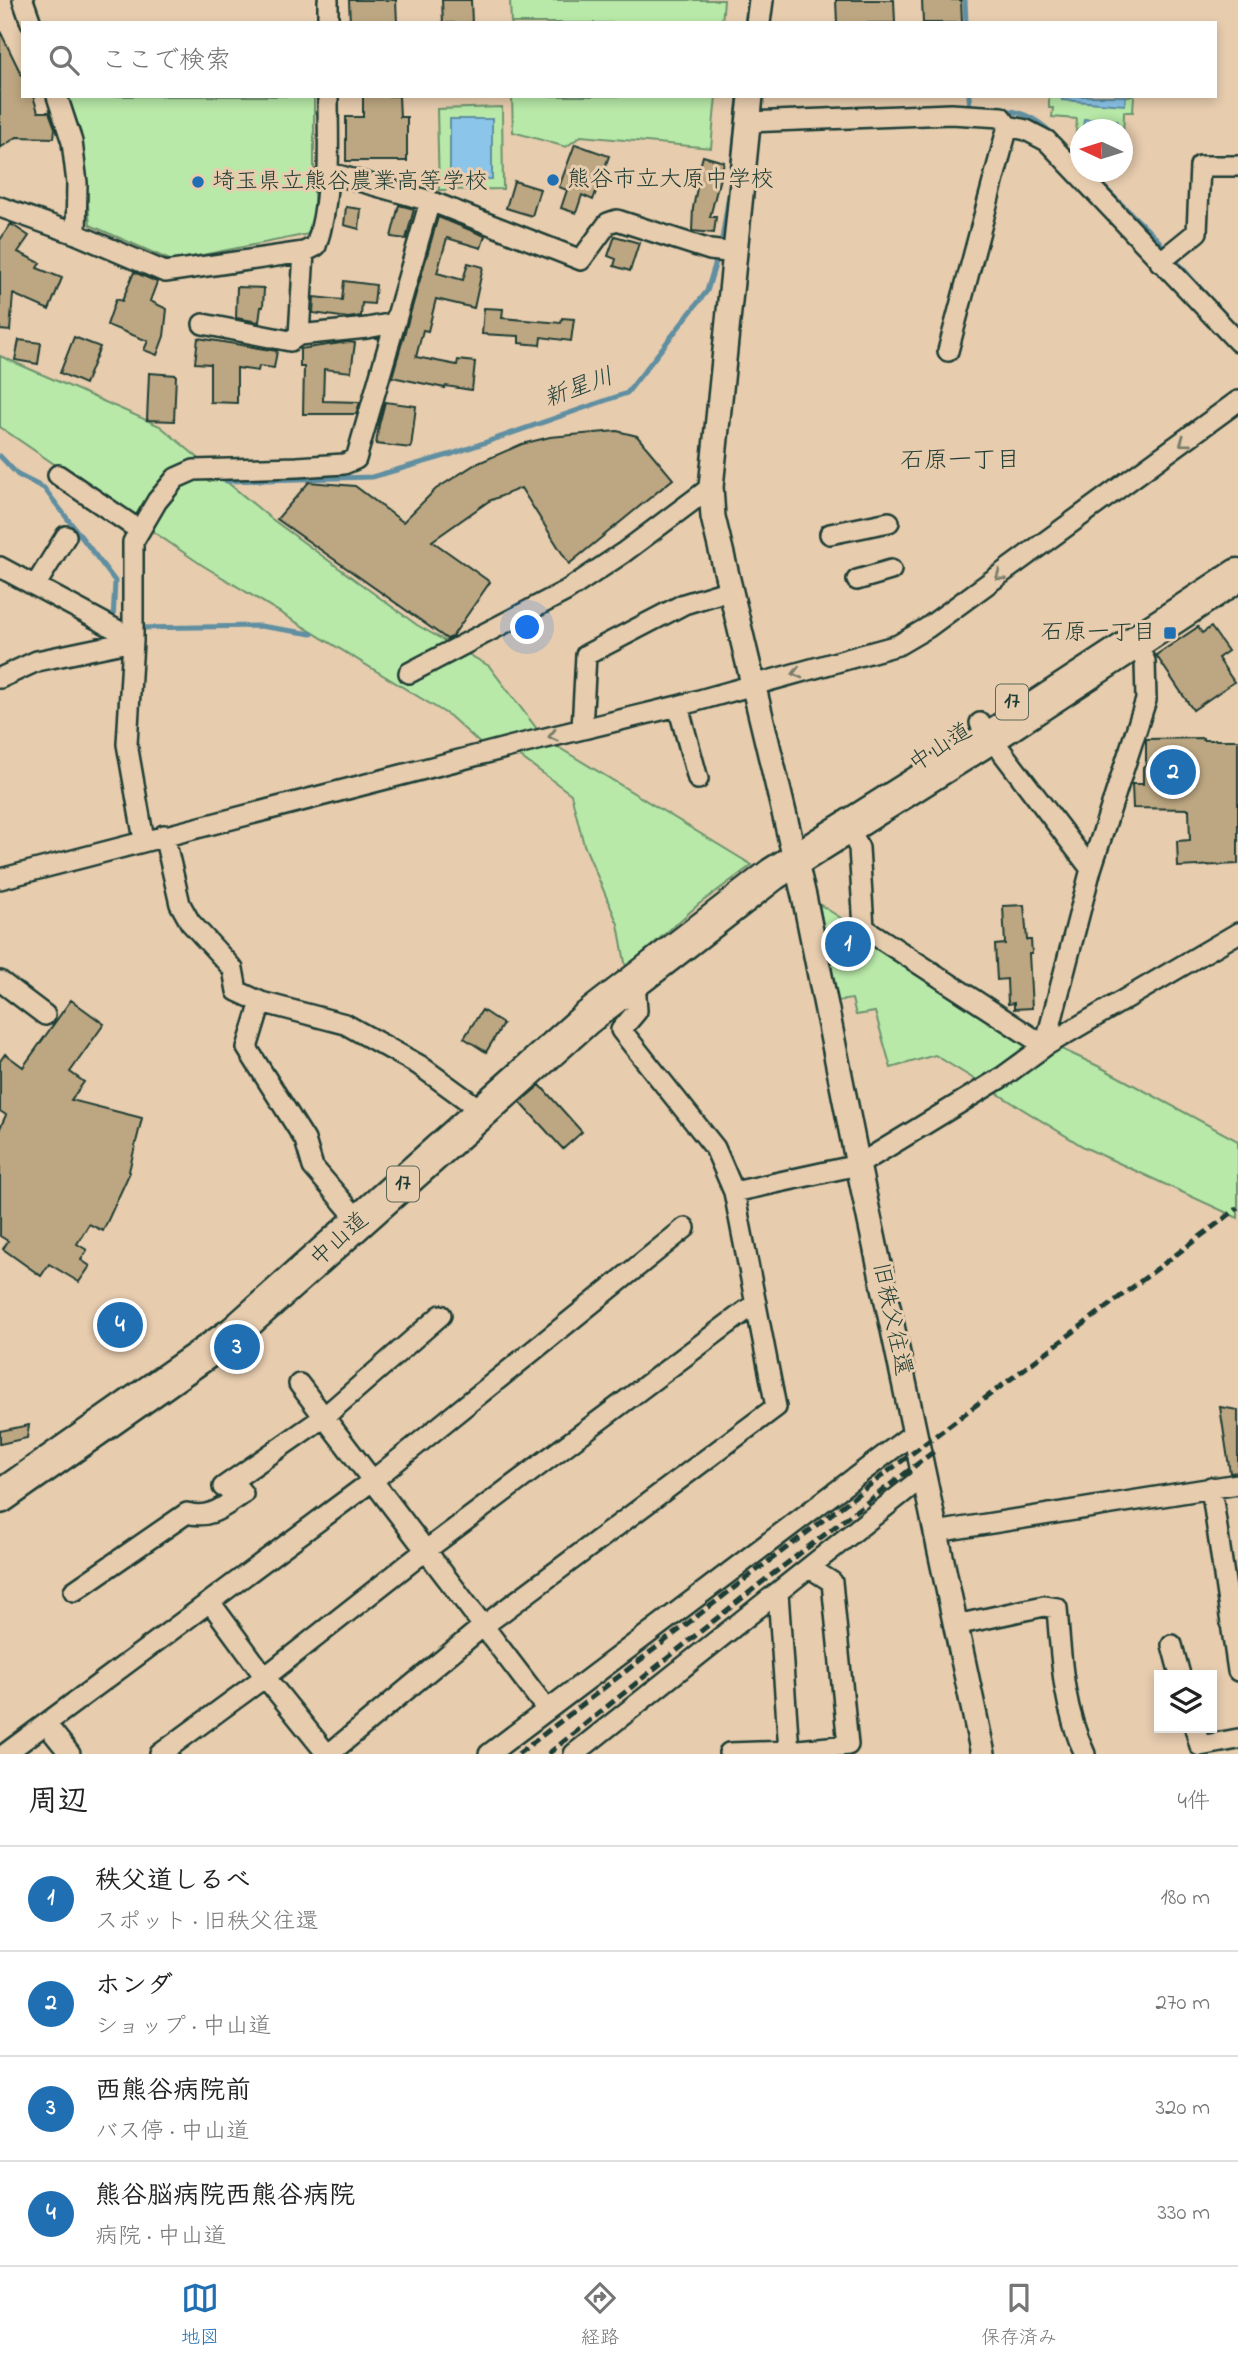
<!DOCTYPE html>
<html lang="ja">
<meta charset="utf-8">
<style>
body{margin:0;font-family:"Indie Flower","Klee One",sans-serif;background:#f6f6f6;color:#222}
.controls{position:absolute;right:21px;bottom:21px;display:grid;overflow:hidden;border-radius:0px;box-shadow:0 4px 10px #0003}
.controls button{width:63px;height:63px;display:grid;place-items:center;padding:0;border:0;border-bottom:2px solid #e0e0e0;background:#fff;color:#222;font:35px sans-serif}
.compass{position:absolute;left:1070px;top:119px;width:63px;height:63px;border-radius:50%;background:#fff;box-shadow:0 4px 10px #0003;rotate:274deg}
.you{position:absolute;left:528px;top:628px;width:24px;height:24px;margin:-18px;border:5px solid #fff;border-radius:50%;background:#1a73e8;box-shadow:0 0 0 10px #1a73e833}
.badge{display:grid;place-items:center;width:46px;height:46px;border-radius:50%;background:#1f6fb2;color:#fff;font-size:23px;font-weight:700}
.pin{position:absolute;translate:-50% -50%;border:4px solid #fff;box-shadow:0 2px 7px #0006}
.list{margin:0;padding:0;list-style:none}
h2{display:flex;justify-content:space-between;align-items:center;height:91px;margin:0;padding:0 28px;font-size:30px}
h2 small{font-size:23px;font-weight:400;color:#767676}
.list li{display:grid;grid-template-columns:46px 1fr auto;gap:21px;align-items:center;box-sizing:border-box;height:105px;padding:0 28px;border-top:2px solid #e0e0e0}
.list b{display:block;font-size:26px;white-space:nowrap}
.list p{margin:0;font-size:23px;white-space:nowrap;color:#767676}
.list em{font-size:23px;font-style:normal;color:#767676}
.icon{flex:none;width:38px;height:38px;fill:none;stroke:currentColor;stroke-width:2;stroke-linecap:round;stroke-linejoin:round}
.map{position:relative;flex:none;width:1238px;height:1754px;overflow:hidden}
.search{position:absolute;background:#fff;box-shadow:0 4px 10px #0003;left:21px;right:21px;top:21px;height:77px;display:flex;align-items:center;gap:18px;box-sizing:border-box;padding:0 24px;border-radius:0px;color:#767676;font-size:26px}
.sheet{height:511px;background:#fff}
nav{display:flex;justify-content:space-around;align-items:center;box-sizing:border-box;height:98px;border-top:2px solid #e0e0e0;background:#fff;font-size:19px;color:#767676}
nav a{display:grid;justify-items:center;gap:4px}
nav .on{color:#1f6fb2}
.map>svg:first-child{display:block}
</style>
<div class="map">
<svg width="1238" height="1754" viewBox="0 0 1238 1754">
<rect width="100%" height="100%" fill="#e7ccae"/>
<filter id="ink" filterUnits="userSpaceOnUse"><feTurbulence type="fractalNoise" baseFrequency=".0143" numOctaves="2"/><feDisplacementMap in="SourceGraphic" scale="14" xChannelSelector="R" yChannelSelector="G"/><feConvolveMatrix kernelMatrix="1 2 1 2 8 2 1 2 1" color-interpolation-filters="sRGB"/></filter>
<g filter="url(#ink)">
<path fill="#b8e9a8" stroke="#6c936e" stroke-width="2" d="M510 0H724L722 23H511Z
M68 96H314V233L172 261 90 225 81 133Z
M512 96H716L711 148 581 136 566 147 513 132Z
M1049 96H1134L1133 112H1124L1123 136 1122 130H1080V145H1075L1077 119 1052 117 1053 108H1049Z
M502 107 503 189 439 190 437 109Z
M0 356 160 426 269 517 417 625 489 666 540 733 485 748 450 716 202 565 0 427Z
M553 744 752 865 699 904 626 968 618 924 584 845 571 794 507 747Z
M819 904 1004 1022 1100 1067 1238 1141V1218L1084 1147 935 1055 891 1068 875 1012 856 1015 852 999 838 1001Z"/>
<path fill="#8bc5ea" stroke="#608fa1" stroke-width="2" d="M1063 96H1126L1125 105 1062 100Z
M450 119H492V179L450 180Z
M1084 119 1117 121 1116 129H1083Z"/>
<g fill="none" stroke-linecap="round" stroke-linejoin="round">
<path stroke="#608fa1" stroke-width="5" d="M965 0 966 23
M746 23 749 0
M969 96 970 109
M1002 110C1025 111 1041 122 1057 138
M1101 184 1157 239 1216 306
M721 246 730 188 739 96
M0 456 18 475 44 488 115 581 113 622
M226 481 372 477 452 454 627 393 707 291 718 255
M136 628 260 626 312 634"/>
</g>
<path fill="#bda782" stroke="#1f3d34" stroke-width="2" d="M349 0H396L397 23H350Z
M442 0H471L472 23H443Z
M836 0H894L895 23H837Z
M922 0H961L962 23H923Z
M0 31 23 78V96H33L38 112H49L55 128 54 138 17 137 0 148Z
M363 96H399L400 117H407V161H346V117H363Z
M575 144 609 156 593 200 582 195 576 213 561 208 567 190 559 187Z
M703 156 724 162 710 217H716L714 233 692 231 693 208 699 178H697Z
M514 181 540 189 532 216 506 208Z
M399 205 414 209 406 239 391 237Z
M346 207 361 209 359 229 344 225Z
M438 217 485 236 481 248 447 238 437 273 463 280 468 263 483 267 474 308 436 299 428 331 423 330 416 357 457 365 458 360 475 362 472 390 446 386 445 388 392 377Z
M11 224 29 236 18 252 40 263 37 268 62 278 49 310 13 294 10 331 0 330V240Z
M615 236 639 243 630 271 614 266 616 259 608 256Z
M134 272 157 282 150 301 167 309 164 336 157 355 144 350 148 341 107 325 116 299 122 301Z
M344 281 376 285 374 304 362 303 361 316 348 318 313 313 314 297 342 300Z
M237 287 264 288 263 307H261L259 322 236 318Z
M484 308 503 309 502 318 561 323 562 318 574 319 571 341 541 337 540 345 519 343V336L482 334Z
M74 337 100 347 85 384 60 373Z
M198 338 277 351 274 368 259 366 258 371 237 368V403L210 402V364L195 363Z
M19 340 41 343 38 364 15 360Z
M348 342 355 343 351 372 324 369 323 401 360 402 356 414H303L304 367H300V349Z
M149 373 176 375 174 421 147 420Z
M385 402 416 406 411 448 376 444 379 425Z
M617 431 637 436 673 479 569 564 521 488 489 501 432 541 490 582 452 637 447 639 277 519 309 482 355 486 403 522 436 489 474 465 522 444 550 437Z
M1198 627 1202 633 1211 627 1228 651 1218 658 1234 682 1193 710 1156 655Z
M1203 738V740H1238V864L1178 867 1177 841 1190 840 1189 809 1133 808 1132 784H1143V768L1146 765V739Z
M1024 905 1027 940H1031L1032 954H1029L1032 1008 1014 1009V1003L1008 1004 1007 979 997 980 995 945 1005 944 1003 906Z
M71 1000 104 1024 70 1072 84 1082 71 1100 142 1118 129 1171 130 1172 103 1231 89 1224 77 1244 87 1250 81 1260 90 1266 79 1282 49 1264 41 1276 3 1249 8 1241 0 1236V1128L6 1115 0 1111V1061L5 1054 23 1067Z
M482 1010 503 1024 486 1052 464 1038Z
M540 1085 582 1132 563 1149 520 1102Z
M1220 1407 1238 1410V1472L1230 1473Z
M29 1425 27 1438 0 1444V1431Z"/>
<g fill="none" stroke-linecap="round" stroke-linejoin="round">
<defs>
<path id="minor" d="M23 0 31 23
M328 0V23
M57 96 72 142 77 183 76 234
M749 122 951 114 1001 117 1008 126 1026 130 1047 141 1238 342
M327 172 430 201 581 260 608 223 617 220 710 250 736 253
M0 207 76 234 165 272 304 252 316 246C332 199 328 146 328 96
M304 252 299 335 367 328 394 323
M1160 262 1197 232 1200 166H1238
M203 324 290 341 299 335
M948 351 1008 126
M58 475 139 530
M830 534 889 522
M0 567 132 638
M857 580 891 570
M35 586 66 536
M409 673 566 591 623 553 711 487
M0 678 37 661 133 641
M678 706 698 779
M980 723 1091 869
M582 729 586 655 684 604 730 590
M848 826 859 848 864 928 1045 1046 1091 869 1146 700 1145 661 1135 643
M164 835 180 904 190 922 233 969 237 991 261 1002 345 1024 419 1065 482 1111
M144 840 127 744 133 641V542L157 501 176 478 194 470 297 467 344 464 356 459 430 201
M0 879 517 745 678 706 898 645 927 628 1238 401
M0 981 45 1015
M261 1002 247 1048 305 1140 313 1167 360 1222
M734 1192 858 1165 1004 1076 1045 1046 1238 933
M299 1384 542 1703
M223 1487 324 1417 441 1315
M1211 1487 1238 1671
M936 1532 1238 1484
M74 1591 187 1513C210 1520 224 1506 243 1494L232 1481
M778 1593 789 1751 848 1745 832 1582 810 1568
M210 1602 265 1677 327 1754
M956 1625 1044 1606 1057 1608C1061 1658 1063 1708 1085 1754
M1172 1645 1180 1675
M46 1724 70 1754
M1195 1728 1200 1746 1238 1739
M729 1753 789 1751V1754
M5 1754 372 1481 685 1228
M160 1754 265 1677 425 1551 756 1303
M329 1754 482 1627 776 1407 734 1192 715 1148 621 1030 637 1011 636 996 628 985
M489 1754 915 1432
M574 1754 924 1476"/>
<path id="tertiary" d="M758 23 761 0
M751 96 711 487 713 517 804 896 858 1165 983 1754"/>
<path id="trunk" d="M0 1497 234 1333 586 1019 773 874 989 738 1238 575"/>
</defs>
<use href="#minor" stroke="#1f3d34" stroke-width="24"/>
<use href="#tertiary" stroke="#1f3d34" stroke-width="28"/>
<use href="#trunk" stroke="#1f3d34" stroke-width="37"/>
<use href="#minor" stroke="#e7ccae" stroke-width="19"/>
<use href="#tertiary" stroke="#e7ccae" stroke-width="23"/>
<use href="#trunk" stroke="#e7ccae" stroke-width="32"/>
<path stroke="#1f3d34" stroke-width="5" stroke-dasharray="10 5" stroke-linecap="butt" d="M518 1754 757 1570 1238 1208
M548 1754 761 1583 937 1449"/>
</g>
<defs><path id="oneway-chevron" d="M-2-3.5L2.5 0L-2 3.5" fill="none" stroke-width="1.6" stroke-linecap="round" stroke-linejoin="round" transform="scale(1.75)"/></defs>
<g stroke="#797d6b">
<use href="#oneway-chevron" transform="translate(1184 442) rotate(144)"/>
<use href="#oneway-chevron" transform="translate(1000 576) rotate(144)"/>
<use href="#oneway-chevron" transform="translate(797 673) rotate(165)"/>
<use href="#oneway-chevron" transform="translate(553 736) rotate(167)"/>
</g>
</g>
<g fill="#1f6fb2" stroke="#e7ccae" stroke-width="2.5">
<circle cx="553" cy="180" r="7"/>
<circle cx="198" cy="182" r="7"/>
<rect x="1163" y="626" width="14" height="14" rx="3.5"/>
</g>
<g text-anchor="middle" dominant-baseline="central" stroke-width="6" stroke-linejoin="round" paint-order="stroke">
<g fill="#e7ccae" stroke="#5b6859" stroke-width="2">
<rect x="996" y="684.5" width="32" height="35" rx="5"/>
<rect x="387" y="1166.5" width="32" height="35" rx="5"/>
</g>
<g font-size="21" font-weight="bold" fill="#1f3d34">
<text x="1012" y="702">17</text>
<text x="403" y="1184">17</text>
</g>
<g font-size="23" fill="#1f3d34" stroke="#e7ccae" text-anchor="start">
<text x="567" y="180">熊谷市立大原中学校</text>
<text x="212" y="182">埼玉県立熊谷農業高等学校</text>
<text x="1156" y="633" text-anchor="end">石原一丁目</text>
</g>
<g font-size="23" fill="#1f3d34" stroke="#e7ccae">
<text transform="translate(941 748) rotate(-33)">中山道</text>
<text transform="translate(340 1240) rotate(-42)">中山道</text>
<text transform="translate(891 1319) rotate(78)">旧秩父往還</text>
</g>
<g font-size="24" font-style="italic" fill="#24443d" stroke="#e7ccae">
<text transform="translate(579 389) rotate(-20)">新星川</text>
</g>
<g font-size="24" fill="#1f3d34" stroke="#e7ccae">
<text x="960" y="461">石原一丁目</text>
</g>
</g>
</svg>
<div class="controls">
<button><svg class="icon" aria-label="layers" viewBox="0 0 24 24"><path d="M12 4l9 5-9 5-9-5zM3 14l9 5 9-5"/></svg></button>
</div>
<svg class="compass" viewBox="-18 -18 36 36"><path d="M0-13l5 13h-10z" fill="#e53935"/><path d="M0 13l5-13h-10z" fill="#767676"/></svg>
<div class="you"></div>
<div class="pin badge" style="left:848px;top:944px">1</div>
<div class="pin badge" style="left:1173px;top:772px">2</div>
<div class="pin badge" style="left:237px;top:1347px">3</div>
<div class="pin badge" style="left:120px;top:1325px">4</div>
<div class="search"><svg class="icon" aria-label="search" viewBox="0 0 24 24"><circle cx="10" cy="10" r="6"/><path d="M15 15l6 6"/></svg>ここで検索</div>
</div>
<section class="sheet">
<h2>周辺<small>4件</small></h2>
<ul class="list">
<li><span class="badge">1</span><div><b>秩父道しるべ</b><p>スポット · 旧秩父往還</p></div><em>180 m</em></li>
<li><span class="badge">2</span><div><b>ホンダ</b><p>ショップ · 中山道</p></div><em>270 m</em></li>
<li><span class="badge">3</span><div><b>西熊谷病院前</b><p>バス停 · 中山道</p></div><em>320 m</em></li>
<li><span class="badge">4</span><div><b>熊谷脳病院西熊谷病院</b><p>病院 · 中山道</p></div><em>330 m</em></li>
</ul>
</section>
<nav>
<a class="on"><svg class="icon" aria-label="map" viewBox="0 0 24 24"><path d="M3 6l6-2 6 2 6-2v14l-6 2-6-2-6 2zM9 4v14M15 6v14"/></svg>地図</a>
<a><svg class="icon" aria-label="directions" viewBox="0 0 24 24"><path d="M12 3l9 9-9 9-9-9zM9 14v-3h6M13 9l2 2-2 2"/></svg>経路</a>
<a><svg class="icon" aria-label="saved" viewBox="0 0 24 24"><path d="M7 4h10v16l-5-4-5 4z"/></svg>保存済み</a>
</nav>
